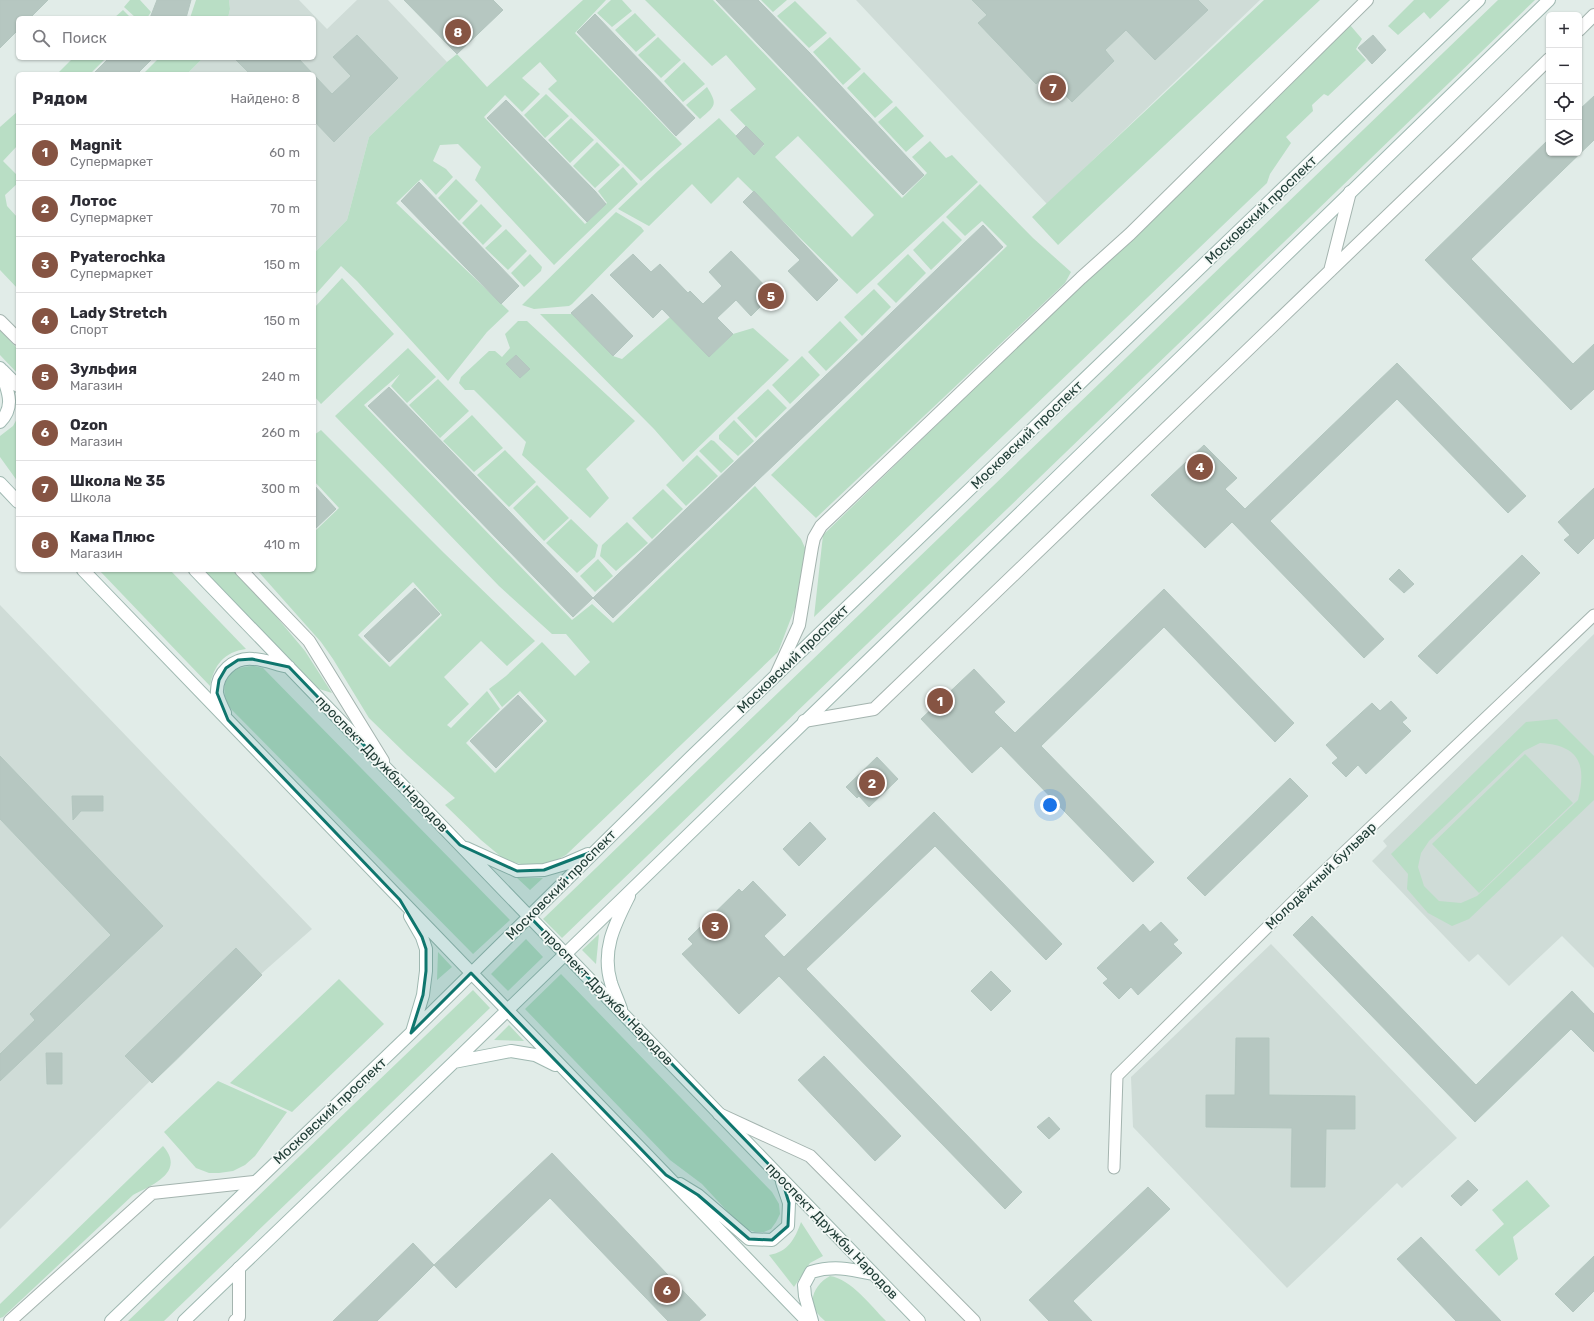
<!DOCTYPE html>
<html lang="ru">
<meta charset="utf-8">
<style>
body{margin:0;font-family:Rubik,sans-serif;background:#f2f2f3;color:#2b2b33}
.controls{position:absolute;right:12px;top:12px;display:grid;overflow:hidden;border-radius:6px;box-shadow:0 1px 3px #0004}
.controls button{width:36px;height:36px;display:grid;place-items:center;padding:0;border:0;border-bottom:1px solid #e1e1e2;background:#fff;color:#2b2b33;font:20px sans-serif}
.you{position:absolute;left:1050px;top:805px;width:14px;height:14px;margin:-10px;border:3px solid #fff;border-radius:50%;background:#1a73e8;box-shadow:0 0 0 6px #1a73e833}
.badge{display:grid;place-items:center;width:26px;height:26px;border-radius:50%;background:#865443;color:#fff;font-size:13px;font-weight:700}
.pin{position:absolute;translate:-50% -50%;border:2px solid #fff;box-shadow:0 1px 4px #0006}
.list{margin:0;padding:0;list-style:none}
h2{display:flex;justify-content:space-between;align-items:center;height:52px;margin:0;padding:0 16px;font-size:17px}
h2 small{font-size:13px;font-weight:400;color:#7c7c81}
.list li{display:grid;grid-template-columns:26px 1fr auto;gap:12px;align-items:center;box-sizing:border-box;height:56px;padding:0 16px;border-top:1px solid #e1e1e2}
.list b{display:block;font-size:15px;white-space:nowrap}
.list p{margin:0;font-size:13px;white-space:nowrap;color:#7c7c81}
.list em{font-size:13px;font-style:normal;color:#7c7c81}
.icon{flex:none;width:22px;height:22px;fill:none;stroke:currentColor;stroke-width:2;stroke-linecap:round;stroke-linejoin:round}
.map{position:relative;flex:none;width:1594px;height:1321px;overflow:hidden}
.search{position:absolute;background:#fff;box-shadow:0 1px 3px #0004;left:16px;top:16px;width:300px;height:44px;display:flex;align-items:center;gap:10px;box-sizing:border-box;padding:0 14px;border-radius:6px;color:#7c7c81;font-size:15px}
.panel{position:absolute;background:#fff;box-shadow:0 1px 3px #0004;left:16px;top:72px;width:300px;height:500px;border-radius:6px}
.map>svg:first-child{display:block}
</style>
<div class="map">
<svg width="1594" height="1321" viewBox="0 0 1594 1321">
<rect width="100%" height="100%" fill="#e1ece8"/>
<path fill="#cfdcd7" d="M229 0H299L327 29 357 0H388L447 62 369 137 347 220 314 253V74H187L203 58H314V18H228L230 9Z
M856 0H1260L1047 204Z
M0 605 312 929 261 974 262 975 177 1060 152 1083 150 1081 0 1229Z
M1594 634V968L1562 936 1509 986 1478 954 1469 962 1372 861 1387 846 1383 841Z
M1271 944 1457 1138 1402 1188 1397 1183 1287 1288 1133 1127 1131 1077Z"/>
<path fill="#b9dec5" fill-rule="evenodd" d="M130 0H140L151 12 147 18H136L124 7Z
M196 0H229L230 9 228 18H190Z
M583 0H606L575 33 682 144 641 181 548 89 557 81 540 62 522 78 540 94 522 112 505 95 484 117 585 224 607 203 598 191 623 167 638 184 554 265 475 180 481 167 458 144 440 145 433 161 446 169 453 177 436 195 421 179 396 203 509 311 487 332 448 381 357 281 341 266 314 296V253L347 220 369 137 447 62 457 54 487 87Z
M611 0H622L632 11 612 27 597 13Z
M645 0H713L902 198 927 173 912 157 930 141 946 158 952 155 978 182 857 294 738 177 711 204 692 184 649 226 647 225 618 209 658 171 719 118 754 154 764 145 730 110 756 89 726 55 712 66ZM798 136 874 215 852 237 775 157Z
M761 0H787L773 12Z
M1264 0H1320L1058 245 1032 217Z
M1414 0H1450L1430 19 1424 12 1398 35 1388 26Z
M1498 0H1535L562 938 543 919Z
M795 1 827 33 809 48 777 16Z
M123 10 131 18H114Z
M635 13 656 35 636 52 615 30Z
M1350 25 1362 39 1356 49 1366 60 1328 96 1324 94 1312 105 1313 111 1286 137 1291 143 1270 174 1267 183 814 617 823 535Z
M658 37 681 60 661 78 638 55Z
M830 37 861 69 843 85 813 52Z
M73 58H102L104 60 90 74H57Z
M159 58H203L187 74H143Z
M684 62 705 84 683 102 664 81Z
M864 72 893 102 875 118 847 88Z
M707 87C719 106 714 106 700 119L686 105Z
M546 94 569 116 545 138 524 115Z
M896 106 924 136 906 152 878 122Z
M18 111V145L3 161 18 176V183L5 195 7 206 18 218V289L0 270V127Z
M571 118 594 140 570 163 548 140Z
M597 142 620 165 595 188 573 166Z
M456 179 478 201 459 221 438 198Z
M980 184 1033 238 1071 272 1065 283 816 518 771 475 1007 246 982 221 965 236 946 217Z
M481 204 502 226 483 245 462 223Z
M616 212 641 227 644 231 572 304 569 306 534 309 522 305Z
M943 221 962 240 931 270 913 250Z
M506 229 527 251 508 270 485 248Z
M530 254 542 267 541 271 524 287 511 273Z
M908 254 926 273 896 303 877 284Z
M342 278 394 334 321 404 314 396V308Z
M874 289 891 307 862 336 844 317Z
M540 314H573L613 356 622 359 670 317 709 357 733 334 753 328 789 360 683 462 654 429Z
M518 321H527L635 421 586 469 609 498 590 518 522 455 526 442 474 390H465L459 383 461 377 489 351H495L502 357 510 348 505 334Z
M840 321 858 340 826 371 808 352Z
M0 330 18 349V374L0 355Z
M408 348 436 377 407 403 391 386 400 374 364 405 572 620 592 604 613 623 755 486 801 539 806 550 798 600 778 652 566 855 547 865H525L505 860 481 840 445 805 455 798 407 755 369 718 333 659 321 642 257 570H314V532L339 508 314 481V435L321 430 444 553 535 641 507 666 481 641 444 677 469 704 447 725 451 728 487 691 500 709 466 743 495 773 547 721 520 691 502 707 489 689 506 676 542 642 575 676 590 662 566 634H552L499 586 335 416ZM413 582 442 615 390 667 358 635Z
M802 356 820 375 790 404 772 385Z
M438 379 469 411 440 438 409 405Z
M768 389 787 408 756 438 737 418Z
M472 415 503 448 474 472 443 441Z
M18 417V482L0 457V436L13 426Z
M734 420 754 441 738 456 719 439V435Z
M711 440 714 441 734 461 721 473 699 451Z
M505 450 536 482 509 507 477 475Z
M697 455 718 476 686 506 666 485Z
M537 485 569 518 544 541 513 508Z
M663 489 683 509 652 539 632 518Z
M571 519 598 545 595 557 577 573 546 543Z
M627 522 648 543 616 571 600 556 602 545Z
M598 559 613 576 595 592 580 576Z
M99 570H170L246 649C224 652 214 665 210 686Z
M204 570H232L260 597 305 651 332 693 316 688Z
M254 666 263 668 510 920 473 954 229 707C222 696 222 678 235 670 241 667 247 666 254 666Z
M1557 719 1594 756V800L1469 919 1452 926 1428 913 1407 889 1408 874 1391 854 1526 722ZM1540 743C1579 745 1587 764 1578 800L1477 896 1461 903 1439 901 1424 886 1418 867 1421 853 1429 841 1524 751Z
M1525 754 1573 803 1479 893 1432 844Z
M517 878H543L530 890Z
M599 934 596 964 582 950Z
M526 939 543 957 508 991 491 974Z
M438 952 452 967 437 980Z
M561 974 772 1192 779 1204 780 1214 776 1222 771 1229 764 1232H755L749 1230 740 1225 702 1184 670 1160 525 1009Z
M339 979 384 1024 292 1112 230 1083Z
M473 990 490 1008 164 1321H128Z
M509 1025 524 1041 494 1040Z
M218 1081 287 1112 255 1156 245 1165 233 1171 219 1173H209L196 1168 164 1132Z
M163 1146C186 1172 152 1185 133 1195L3 1317 0 1318V1304Z
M1527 1180 1550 1206 1513 1237 1518 1259 1499 1276 1475 1250 1504 1224 1492 1210Z
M801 1222 823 1256 810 1263 794 1287 769 1255C788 1252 795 1239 801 1222Z
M830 1276C851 1279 871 1306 886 1321H825C822 1318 818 1315 816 1311 807 1298 818 1282 830 1276Z"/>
<path fill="#b6c7c1" stroke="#b3c6bf" d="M0 0H48L30 18H18V30L0 48Z
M157 0H191L186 18H150Z
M404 0H493L503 10 457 54Z
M716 0H758L809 52 924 175 903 195Z
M972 0H1198L1208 10 1155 60 1126 30 1105 50 1114 61 1072 102 1046 75 1036 84 978 23 987 15Z
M595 14 695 118 676 136 577 32Z
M357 35 398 78 334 142 314 121V75L332 94 351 76 333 57Z
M1373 35 1386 50 1372 64 1358 48Z
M109 58H153L137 74H93Z
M234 58H298L313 74H250Z
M1594 96V140L1471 259 1573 364 1594 344V389L1571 410 1425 260 1549 139V153H1579V110Z
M506 100 595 191 606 204 587 222 487 118Z
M746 126 764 144 754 155 736 136Z
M419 182 519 286 501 304 401 201Z
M754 191 838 280 817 301 788 271 800 260 743 202Z
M983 225 1003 247 613 618 593 598Z
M731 251 773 294 751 316 736 300 717 318 733 334 709 357 662 309 653 318 610 275 633 254 651 272 660 264 688 293 690 291 703 304 722 286 709 272Z
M592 294 633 336 613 356 571 313Z
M516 355 530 369 520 378 506 364Z
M1397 363 1526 496 1508 513 1397 399 1270 521 1384 639 1364 658 1232 522 1205 548 1151 495 1204 445 1237 478 1225 489 1245 509Z
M389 387 593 598 573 617 368 406Z
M314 485 336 509 314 530Z
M1594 488V538L1578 554 1564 540 1570 535 1558 522Z
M1522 555 1540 573 1437 674 1418 656Z
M1399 569 1414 584 1404 593 1389 579Z
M415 588 440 614 389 662 364 636Z
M1164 589 1294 723 1275 742 1164 627 1041 746 1154 862 1133 882 1001 746 972 773 921 719 974 669 1005 702 994 712 1015 733Z
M518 695 543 721 496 768 470 741Z
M1391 701 1407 718 1402 722 1411 731 1366 774 1358 765 1346 777 1332 763 1338 758 1326 745 1372 703 1380 711Z
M0 756 163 926 0 1081V1054L35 1020 30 1014 111 935 0 819Z
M877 757 898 779 869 807 859 796 857 798 846 787Z
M1290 778 1308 796 1205 896 1187 878Z
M72 796H103V811H81L73 820Z
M934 812 1062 944 1046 960 935 846 806 969 1022 1192 1005 1209 779 976 739 1014 682 954 693 944 688 939 739 889 742 892 753 881 786 915 764 936 784 957Z
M810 822 826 839 799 866 783 849Z
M1312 916 1476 1085 1572 991 1594 1014V1052L1571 1029 1475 1122 1293 935Z
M1161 922 1178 940 1173 944 1182 953 1138 995 1131 987 1119 999 1103 983 1108 979 1097 968 1143 924 1150 932Z
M236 948 262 975 152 1083 125 1056Z
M991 971 1011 991 991 1011 971 991Z
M1236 1038H1269V1095L1355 1096V1129H1326L1325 1187H1291L1292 1128 1206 1127V1095H1235Z
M46 1053H62V1084H47Z
M824 1056 901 1136 875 1161 798 1080Z
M1049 1117 1060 1129 1049 1139 1037 1127Z
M552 1153 706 1315 699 1321H668L550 1198 456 1288 434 1265Z
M1468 1180 1478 1190 1461 1206 1451 1196Z
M1148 1187 1170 1209 1073 1301 1092 1321H1049L1029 1300Z
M1421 1237 1501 1321H1456L1397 1259Z
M413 1243 434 1265 416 1283 377 1321H333Z
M1594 1256V1291L1573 1312 1555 1294Z"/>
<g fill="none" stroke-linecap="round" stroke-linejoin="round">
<defs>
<path id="pedestrian" d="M1114 1168 1117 1076 1313 882 1594 615"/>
<path id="minor" d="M1579 30 1594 15
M1330 271 1350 192
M0 321 18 339
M241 570 309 641 383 761
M777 673 799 625 812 547 814 538 821 526 1081 278 1130 234 1367 0
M804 721 874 709 1459 147 1549 59
M719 1114 810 1156 974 1321
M10 1321 152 1193 254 1182
M235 1321 239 1317V1268"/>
<path id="secondary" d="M0 368C6 388 17 405 0 422
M2 370 18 386
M0 483 18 502
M83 570 807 1321
M195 570 919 1321
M225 713C222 707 218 699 217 693 216 673 234 657 253 659 264 659 277 665 289 667
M466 848 517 871 544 870 565 864 588 854
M410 916 422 937 426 949V971L423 995 412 1032
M621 1009C618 1000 614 992 611 983 601 950 615 924 629 896
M454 1062 511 1051 535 1055 555 1065
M680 1184 698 1195 749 1239 772 1240 788 1226 789 1203 782 1182
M111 1321 411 1033 691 757 1479 0
M184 1321 454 1062 1549 0
M812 1321 805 1296 804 1285 811 1272C834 1265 850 1269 873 1274"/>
</defs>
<use href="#pedestrian" stroke="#a4b4af" stroke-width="13"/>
<use href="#minor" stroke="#a4b4af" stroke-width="14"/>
<use href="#secondary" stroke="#9fb8b1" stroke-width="14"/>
<use href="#pedestrian" stroke="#fff" stroke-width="11"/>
<use href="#minor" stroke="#fff" stroke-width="12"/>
<use href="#secondary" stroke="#fff" stroke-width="12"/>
</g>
<path fill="#0f766e" fill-opacity="0.2" stroke="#0f766e" stroke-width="3" stroke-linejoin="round" d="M252 659 289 667 460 845 517 871 544 870 594 851 529 916 781 1177 789 1203 788 1226 772 1240 749 1239 698 1195 666 1175 471 973 411 1033 423 995 426 971V949L422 937 400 900 228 720 217 693 219 680 226 668 238 660Z"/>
<g text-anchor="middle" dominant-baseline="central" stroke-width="3.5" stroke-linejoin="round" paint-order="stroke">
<g font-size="14" fill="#213d37" stroke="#f2f8f5">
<text transform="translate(1261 210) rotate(-44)">Московский проспект</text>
<text transform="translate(1027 435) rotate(-44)">Московский проспект</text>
<text transform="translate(793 659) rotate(-44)">Московский проспект</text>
<text transform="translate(382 764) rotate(46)">проспект Дружбы Народов</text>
<text transform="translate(1321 876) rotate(-44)">Молодёжный бульвар</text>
<text transform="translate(561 885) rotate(-45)">Московский проспект</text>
<text transform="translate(607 997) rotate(46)">проспект Дружбы Народов</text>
<text transform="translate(330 1111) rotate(-43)">Московский проспект</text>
<text transform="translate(832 1231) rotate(46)">проспект Дружбы Народов</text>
</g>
</g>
</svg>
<div class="controls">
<button>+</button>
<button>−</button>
<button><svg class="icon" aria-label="locate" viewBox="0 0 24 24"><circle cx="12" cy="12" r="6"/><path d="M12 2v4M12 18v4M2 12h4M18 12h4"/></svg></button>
<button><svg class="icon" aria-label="layers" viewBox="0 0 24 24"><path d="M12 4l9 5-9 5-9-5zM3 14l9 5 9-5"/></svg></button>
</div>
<div class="you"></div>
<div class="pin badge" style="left:940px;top:701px">1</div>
<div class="pin badge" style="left:872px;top:783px">2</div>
<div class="pin badge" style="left:715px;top:926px">3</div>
<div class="pin badge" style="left:1200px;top:467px">4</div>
<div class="pin badge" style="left:771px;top:296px">5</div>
<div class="pin badge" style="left:667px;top:1290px">6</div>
<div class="pin badge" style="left:1053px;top:88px">7</div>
<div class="pin badge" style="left:458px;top:32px">8</div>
<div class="search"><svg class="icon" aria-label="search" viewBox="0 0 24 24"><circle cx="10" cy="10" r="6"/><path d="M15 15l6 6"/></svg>Поиск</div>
<section class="panel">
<h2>Рядом<small>Найдено: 8</small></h2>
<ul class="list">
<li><span class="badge">1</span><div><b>Magnit</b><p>Супермаркет</p></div><em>60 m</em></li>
<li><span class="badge">2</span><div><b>Лотос</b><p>Супермаркет</p></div><em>70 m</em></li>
<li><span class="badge">3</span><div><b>Pyaterochka</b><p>Супермаркет</p></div><em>150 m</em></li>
<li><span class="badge">4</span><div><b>Lady Stretch</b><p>Спорт</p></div><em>150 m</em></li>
<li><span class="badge">5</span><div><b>Зульфия</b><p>Магазин</p></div><em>240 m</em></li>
<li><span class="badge">6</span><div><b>Ozon</b><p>Магазин</p></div><em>260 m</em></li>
<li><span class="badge">7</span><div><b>Школа № 35</b><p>Школа</p></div><em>300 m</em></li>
<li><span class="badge">8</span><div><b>Кама Плюс</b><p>Магазин</p></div><em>410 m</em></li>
</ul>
</section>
</div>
